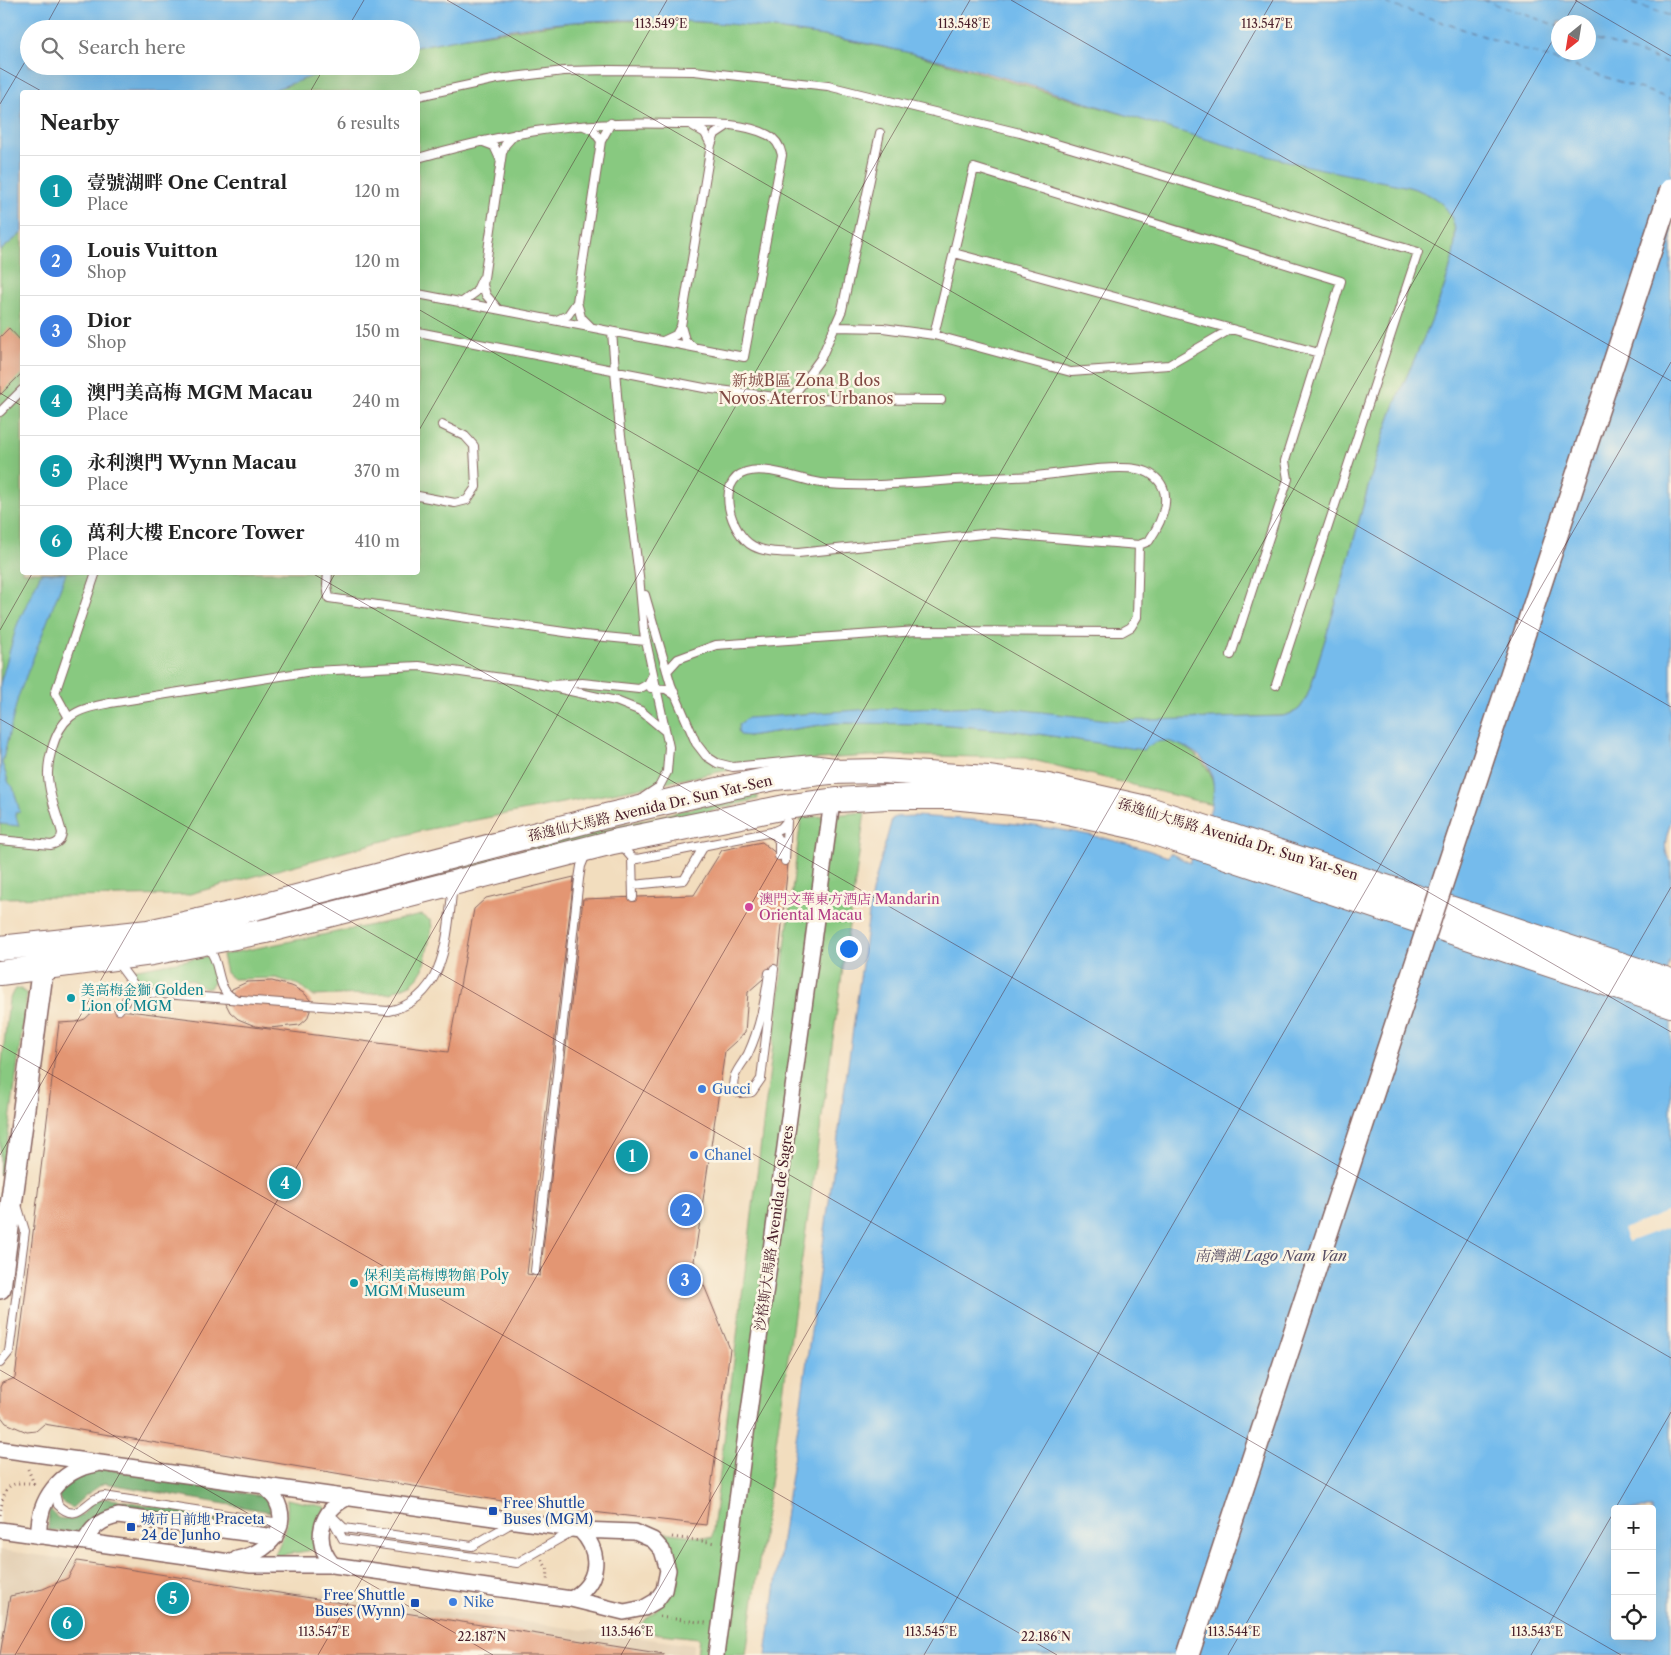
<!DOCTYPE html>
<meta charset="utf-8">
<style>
body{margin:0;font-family:"Libre Caslon Text","Noto Serif SC",serif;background:#f2f2f2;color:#222}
.controls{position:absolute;right:15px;bottom:15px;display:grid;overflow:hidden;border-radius:5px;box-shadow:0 5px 20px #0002}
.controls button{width:45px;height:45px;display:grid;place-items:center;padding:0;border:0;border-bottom:1px solid #e0e0e0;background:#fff;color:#222;font:25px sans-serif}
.compass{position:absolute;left:1551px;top:15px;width:45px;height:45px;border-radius:50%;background:#fff;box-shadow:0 5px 20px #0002;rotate:210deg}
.you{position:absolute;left:848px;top:948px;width:18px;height:18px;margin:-12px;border:4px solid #fff;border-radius:50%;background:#1a73e8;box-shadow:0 0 0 8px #1a73e833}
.badge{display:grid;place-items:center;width:32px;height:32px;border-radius:50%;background:#c8321e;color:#fff;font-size:16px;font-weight:700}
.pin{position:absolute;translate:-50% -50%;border:2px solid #fff;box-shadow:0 1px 5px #0006}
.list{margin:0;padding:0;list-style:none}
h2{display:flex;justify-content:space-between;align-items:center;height:65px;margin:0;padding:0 20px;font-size:21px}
h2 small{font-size:16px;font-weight:400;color:#767676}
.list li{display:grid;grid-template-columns:32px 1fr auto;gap:15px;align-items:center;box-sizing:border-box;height:70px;padding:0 20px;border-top:1px solid #e0e0e0}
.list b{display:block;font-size:19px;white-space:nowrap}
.list p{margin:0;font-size:16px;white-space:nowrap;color:#767676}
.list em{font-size:16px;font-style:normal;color:#767676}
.icon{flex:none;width:28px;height:28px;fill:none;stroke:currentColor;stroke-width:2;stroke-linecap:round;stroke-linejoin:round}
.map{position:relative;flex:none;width:1671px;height:1655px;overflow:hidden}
.search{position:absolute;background:#fff;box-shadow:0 5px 20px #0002;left:20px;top:20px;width:400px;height:55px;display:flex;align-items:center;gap:12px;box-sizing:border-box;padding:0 18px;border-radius:28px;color:#767676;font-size:19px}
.panel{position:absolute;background:#fff;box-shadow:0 5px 20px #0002;left:20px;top:90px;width:400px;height:485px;border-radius:5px}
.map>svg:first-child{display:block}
</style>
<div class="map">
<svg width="1671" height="1655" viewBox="0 0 1671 1655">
<rect width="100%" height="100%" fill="#fcf5e5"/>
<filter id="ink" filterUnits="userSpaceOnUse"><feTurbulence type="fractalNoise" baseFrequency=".02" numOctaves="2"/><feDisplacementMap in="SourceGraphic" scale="10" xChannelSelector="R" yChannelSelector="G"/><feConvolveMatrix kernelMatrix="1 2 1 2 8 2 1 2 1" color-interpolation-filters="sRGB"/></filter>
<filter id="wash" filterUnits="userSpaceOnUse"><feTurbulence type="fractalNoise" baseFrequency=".0096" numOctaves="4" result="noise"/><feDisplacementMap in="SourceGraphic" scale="20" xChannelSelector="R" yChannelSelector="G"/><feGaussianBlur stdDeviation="1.12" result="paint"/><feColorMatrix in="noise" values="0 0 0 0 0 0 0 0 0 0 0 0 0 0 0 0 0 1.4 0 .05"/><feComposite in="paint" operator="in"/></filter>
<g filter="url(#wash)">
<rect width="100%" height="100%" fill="#f2ddbe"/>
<path fill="#e2cdb1" d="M0 1550 693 1645 692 1655H0Z"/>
<path fill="#88c980" stroke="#697456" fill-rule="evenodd" d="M665 20 745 25 825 36 907 52 1279 159 1409 187C1432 194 1452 204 1455 231 1459 275 1408 367 1392 412 1373 463 1361 516 1346 568 1337 600 1328 631 1318 662 1313 678 1310 695 1300 708 1295 713 1289 714 1283 716L1171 720 1174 742C1201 754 1219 774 1213 805L1025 758 887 755 770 762 420 831 186 895 0 898V251L22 233V572H418V92H267L342 66H411V48L459 38 573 22ZM949 707 1144 749 1025 732 939 724 834 723 748 736 848 711Z
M750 794 758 796V799L279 918 52 952 328 897Z
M865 812 746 1655H697L699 1638 633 1631 659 1607 667 1555 652 1531 712 1538 801 818Z
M422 915 431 921 432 928 423 969 418 977 412 983 390 993 313 996 299 985 276 978 233 979 226 973 222 955Z
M209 956 215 979 210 988C199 990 199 982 190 980 182 978 169 977 161 978 155 979 151 988 144 986 137 983 134 977 132 970Z
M19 988 27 994 3 1174H0V1079L9 1000 14 990Z
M287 1499 326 1507C317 1520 311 1535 314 1550L274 1556C284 1536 289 1522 287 1499Z"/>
<path fill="#6ead6e" stroke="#5c664c" d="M107 1469 267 1497 271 1512 104 1483 86 1495 72 1508 61 1502 58 1495C66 1475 88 1472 107 1469Z
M106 1498 267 1525 261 1530 113 1513 88 1534 48 1530 49 1508 58 1518 73 1520 83 1514 92 1502Z"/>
<path fill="#75bbec" stroke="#606d8c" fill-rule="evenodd" d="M0 0H1671V821C1667 836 1661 848 1671 861V958L1656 1013 1671 1017V1655H766L872 892 892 819 896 817 914 816C1000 821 1086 827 1168 857L1170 853 1190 863C1205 824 1238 769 1182 746 1167 739 1157 739 1143 750L1025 732 939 724 834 723 748 736 740 735 738 730 739 724 748 718 872 709 990 706 1118 721 1283 716C1289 714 1295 713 1300 708 1310 695 1313 678 1318 662 1328 631 1337 600 1346 568 1361 516 1373 463 1392 412 1408 367 1459 275 1455 231 1452 205 1432 194 1409 187 1366 178 1322 170 1279 159 1127 121 979 60 824 36 742 23 656 16 573 22 519 26 464 37 411 48V29H29V66H342L267 92H22V233L0 251ZM1558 22H1588V52H1558ZM1615 1509H1652V1636H1615Z
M41 573H66L18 697 2 763 9 783 13 787 20 812 15 813 19 826 0 824V684L17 625Z"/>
<path fill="#f2ddbe" d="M1671 1210V1226L1628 1242 1623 1229Z"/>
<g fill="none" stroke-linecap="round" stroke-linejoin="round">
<path stroke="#574e65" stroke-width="1" stroke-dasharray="6 5" stroke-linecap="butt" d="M1376 0 1671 99
M1483 0 1558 26
M1622 0 1671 16
M1588 36 1671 64"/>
</g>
<g id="blocks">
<path fill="#e39673" d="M9 328 22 342V373L0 395V337Z
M762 842 788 863 778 966 748 992 745 1033 725 1051 694 1261 730 1349 706 1525 514 1503 44 1424 36 1431 27 1432 6 1423 0 1415V1387L2 1383 15 1378 59 1023 76 1022 85 1019 98 1007 448 1052 474 909 486 898 574 877 527 1274 540 1276 583 899 694 895 722 850Z
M272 981 294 987 305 994 311 1001 310 1011 307 1019 300 1025 269 1028 255 1026 238 1019 230 1012 226 1004 232 989 247 982Z
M77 1561 664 1654V1655H0L10 1596 43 1589 68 1578Z"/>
</g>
</g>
<g filter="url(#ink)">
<use href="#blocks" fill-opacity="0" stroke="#85625e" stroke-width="1"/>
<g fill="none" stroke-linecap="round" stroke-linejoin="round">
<defs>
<path id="lane" d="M418 96 497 79 564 71 609 70 694 71 828 86 1020 133 1418 252 1276 685
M584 126 593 130 601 141
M693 126 705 133 711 145
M481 141 494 146 500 159
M418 158C457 147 496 137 536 131 585 123 633 123 681 124 709 124 742 122 768 135 776 139 780 146 782 155L744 357 418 294
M954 253 1319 353
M461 303 476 292 482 279
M498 309 486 295 483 285 502 153 505 145 515 134
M557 320 568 315 577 302
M591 327 581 317 577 302 601 141 611 123
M836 327 883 328 934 335 1071 372 1169 365 1231 329
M418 332 704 388 791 399 941 400
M612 332 619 420 639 576 644 632 669 747 667 772 659 787 644 797
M934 335 974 168 1341 281 1285 461 1288 479 1231 655
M663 341 676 335 681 326
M693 347 685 340 681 326 711 145 715 134 727 126
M791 399 821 358 842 310 880 133
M0 412 22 390
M418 496 455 503 467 500 476 487 474 446 465 436 442 425
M328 572 327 585 329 598 585 635 646 641
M645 595 671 685 696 743 706 756 717 763 733 767 812 759 835 762
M667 671 678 659 716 645 917 631 1122 632 1131 627 1137 617 1139 545 993 533 798 553C783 552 766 553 753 546 731 534 714 482 746 472 767 465 800 480 821 483 866 489 926 481 972 479 994 478 1015 477 1036 476 1062 474 1129 461 1149 473 1177 489 1163 520 1149 541L1139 545
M552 685 582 683 639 689 648 684 653 674
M651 688 666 689 675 695
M69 718 55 693 96 572
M768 833 775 835 779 841V856
M0 840 51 845C58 843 61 841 62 833 58 817 51 801 49 785 45 765 54 730 70 717 81 708 97 706 110 703L312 671 419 666 530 682 616 701 641 711 665 731
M620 844 632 858 637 859 772 832 781 828 787 821
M632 858 633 897
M785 861 787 821
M633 885 684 880 704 846
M207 947C222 961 215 991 234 998
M117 962 134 985 150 993 388 1011C447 999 447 934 453 885
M769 973C765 1001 760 1028 748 1054 742 1065 730 1076 734 1090L739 1093 752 1092 761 1079 774 969
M119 1010C127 1001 131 993 130 980
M535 1271 579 879 581 866 586 854
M0 1363 9 1352 25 1231 18 1208
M54 1489 58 1505C79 1526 86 1497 104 1496L280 1523
M328 1512 343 1539 517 1563 573 1531
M335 1519 344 1528 472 1546 512 1523"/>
<path id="street" d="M0 1449 580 1530 635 1532 653 1540 662 1550 668 1570 664 1590 656 1601 644 1608 624 1612 571 1599 333 1565H251L0 1530
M39 1536C37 1500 60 1470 96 1464
M85 1542C91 1527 103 1519 118 1516L275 1537
M237 1559C276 1552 298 1515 264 1486
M333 1565C312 1542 320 1509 349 1497
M571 1599C600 1583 602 1552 580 1530
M716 1655 832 801"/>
<path id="secondary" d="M0 1288 45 951"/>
<path id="primary" d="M0 948 148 932 239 912 606 816 722 789 775 778 830 772 881 771 988 778 1048 786 1146 808 1671 981
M0 973 152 953 266 931 613 842 785 807 838 800 887 797H951L1041 806 1140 828 1671 1005"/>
</defs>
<use href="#lane" stroke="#85625e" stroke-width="10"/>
<use href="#street" stroke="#85625e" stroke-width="18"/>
<use href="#secondary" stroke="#85625e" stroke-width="24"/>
<use href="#primary" stroke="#85625e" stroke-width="26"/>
<path stroke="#85625e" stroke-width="3" stroke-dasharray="1 4" stroke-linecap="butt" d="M28 1469 34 1484
M0 1515C4 1486 7 1480 38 1484
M672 1537 716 1543
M542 1560 548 1570 547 1582
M660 1617 706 1623"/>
<use href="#lane" stroke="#fff" stroke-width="8"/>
<use href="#street" stroke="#fff" stroke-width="15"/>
<use href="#secondary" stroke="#fff" stroke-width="21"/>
<use href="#primary" stroke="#fff" stroke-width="24"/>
<defs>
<path id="secondary-bridge" d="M1188 1655 1671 189"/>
</defs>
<use href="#secondary-bridge" stroke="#85625e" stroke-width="24" stroke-linecap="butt"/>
<use href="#secondary-bridge" stroke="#fff" stroke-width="21"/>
</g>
</g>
<path fill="none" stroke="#4a1f2b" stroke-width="1" stroke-opacity="0.45" d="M447 0 1671 707M1011 0 1671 381M1575 0 1671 56M1564 22 1577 0M44 29 60 0M347 29 364 0M0 68 43 92M310 92 325 66M0 104 29 55M418 309 1671 1032M0 393 22 406M418 432 667 0M310 572 1671 1358M0 630 33 572M0 719 1621 1655M0 1045 1057 1655M0 1155 336 572M0 1370 493 1655M1615 1509 1671 1412M15 1655 970 0M318 1655 1273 0M621 1655 1558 31M924 1655 1671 362M1228 1655 1671 887M1531 1655 1615 1510"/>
<circle fill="#d1479c" stroke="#fcf5e5" stroke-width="2" cx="749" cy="907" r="5"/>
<g fill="#0f9aa8" stroke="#fcf5e5" stroke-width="2">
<circle cx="71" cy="998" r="5"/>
<circle cx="354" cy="1283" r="5"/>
</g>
<g fill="#3f7fe0" stroke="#fcf5e5" stroke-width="2">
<circle cx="702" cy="1089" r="5"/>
<circle cx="694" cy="1155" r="5"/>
<circle cx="453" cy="1602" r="5"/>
</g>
<g fill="#1a4fb4" stroke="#fcf5e5" stroke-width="2">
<rect x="488" y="1506" width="10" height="10" rx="2.5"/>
<rect x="126" y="1522" width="10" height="10" rx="2.5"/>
<rect x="410" y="1598" width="10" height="10" rx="2.5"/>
</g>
<g text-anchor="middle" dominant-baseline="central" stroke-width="5" stroke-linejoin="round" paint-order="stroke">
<g font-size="14" fill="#4a1f2b" stroke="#fcf5e5">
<text transform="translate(650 808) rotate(-13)">孫逸仙大馬路 Avenida Dr. Sun Yat-Sen</text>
<text transform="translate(1238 839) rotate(17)">孫逸仙大馬路 Avenida Dr. Sun Yat-Sen</text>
<text transform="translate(774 1228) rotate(-82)">沙格斯大馬路 Avenida de Sagres</text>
</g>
<g font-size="14" fill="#b23c85" stroke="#fcf5e5" text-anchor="start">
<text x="759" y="899">澳門文華東方酒店 Mandarin<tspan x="759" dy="16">Oriental Macau</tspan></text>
</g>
<g font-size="14" fill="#0d838f" stroke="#fcf5e5" text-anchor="start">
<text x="81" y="990">美高梅金獅 Golden<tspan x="81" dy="16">Lion of MGM</tspan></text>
<text x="364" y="1275">保利美高梅博物館 Poly<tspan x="364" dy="16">MGM Museum</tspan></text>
</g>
<g font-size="14" fill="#366cbe" stroke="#fcf5e5" text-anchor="start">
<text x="712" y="1089">Gucci</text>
<text x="704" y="1155">Chanel</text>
<text x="463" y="1602">Nike</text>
</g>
<g font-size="14" fill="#164399" stroke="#fcf5e5" text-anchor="start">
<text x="503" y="1503">Free Shuttle<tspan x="503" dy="16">Buses (MGM)</tspan></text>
<text x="141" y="1519">城市日前地 Praceta<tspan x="141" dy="16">24 de Junho</tspan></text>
<text x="405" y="1595" text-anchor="end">Free Shuttle<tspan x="405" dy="16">Buses (Wynn)</tspan></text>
</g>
<g font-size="15" font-style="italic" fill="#574e65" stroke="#fcf5e5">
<text x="1271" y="1255">南灣湖 Lago Nam Van</text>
</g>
<g font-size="16" fill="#804944" stroke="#fcf5e5">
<text x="806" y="380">新城B區 Zona B dos<tspan x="806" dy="18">Novos Aterros Urbanos</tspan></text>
</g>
</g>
<g font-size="12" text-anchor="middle" fill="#4a1f2b" stroke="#fcf5e5" stroke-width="5" stroke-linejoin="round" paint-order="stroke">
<text x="661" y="28">113.549°E</text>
<text x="964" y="28">113.548°E</text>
<text x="1267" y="28">113.547°E</text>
<text x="324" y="1636">113.547°E</text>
<text x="627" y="1636">113.546°E</text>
<text x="931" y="1636">113.545°E</text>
<text x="1234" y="1636">113.544°E</text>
<text x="1537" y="1636">113.543°E</text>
<text x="482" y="1641">22.187°N</text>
<text x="1046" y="1641">22.186°N</text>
</g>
</svg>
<div class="controls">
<button>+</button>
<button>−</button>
<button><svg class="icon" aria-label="locate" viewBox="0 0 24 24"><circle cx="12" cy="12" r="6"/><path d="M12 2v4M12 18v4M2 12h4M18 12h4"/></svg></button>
</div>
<svg class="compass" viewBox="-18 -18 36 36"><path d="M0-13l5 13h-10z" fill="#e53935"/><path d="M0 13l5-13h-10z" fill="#767676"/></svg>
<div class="you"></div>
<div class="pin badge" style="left:632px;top:1156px;background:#0f9aa8">1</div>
<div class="pin badge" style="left:686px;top:1210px;background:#3f7fe0">2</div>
<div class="pin badge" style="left:685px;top:1280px;background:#3f7fe0">3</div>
<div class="pin badge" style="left:285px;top:1183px;background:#0f9aa8">4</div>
<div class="pin badge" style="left:173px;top:1598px;background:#0f9aa8">5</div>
<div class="pin badge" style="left:67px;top:1623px;background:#0f9aa8">6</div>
<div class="search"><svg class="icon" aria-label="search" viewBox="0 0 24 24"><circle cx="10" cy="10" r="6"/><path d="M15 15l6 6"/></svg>Search here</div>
<section class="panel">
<h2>Nearby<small>6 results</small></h2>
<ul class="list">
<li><span class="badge" style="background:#0f9aa8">1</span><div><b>壹號湖畔 One Central</b><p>Place</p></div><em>120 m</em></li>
<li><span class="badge" style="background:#3f7fe0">2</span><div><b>Louis Vuitton</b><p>Shop</p></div><em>120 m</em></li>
<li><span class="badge" style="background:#3f7fe0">3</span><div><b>Dior</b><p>Shop</p></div><em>150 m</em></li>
<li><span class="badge" style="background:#0f9aa8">4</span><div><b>澳門美高梅 MGM Macau</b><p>Place</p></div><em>240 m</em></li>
<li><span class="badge" style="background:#0f9aa8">5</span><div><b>永利澳門 Wynn Macau</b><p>Place</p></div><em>370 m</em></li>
<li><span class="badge" style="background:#0f9aa8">6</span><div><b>萬利大樓 Encore Tower</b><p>Place</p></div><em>410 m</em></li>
</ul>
</section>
</div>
